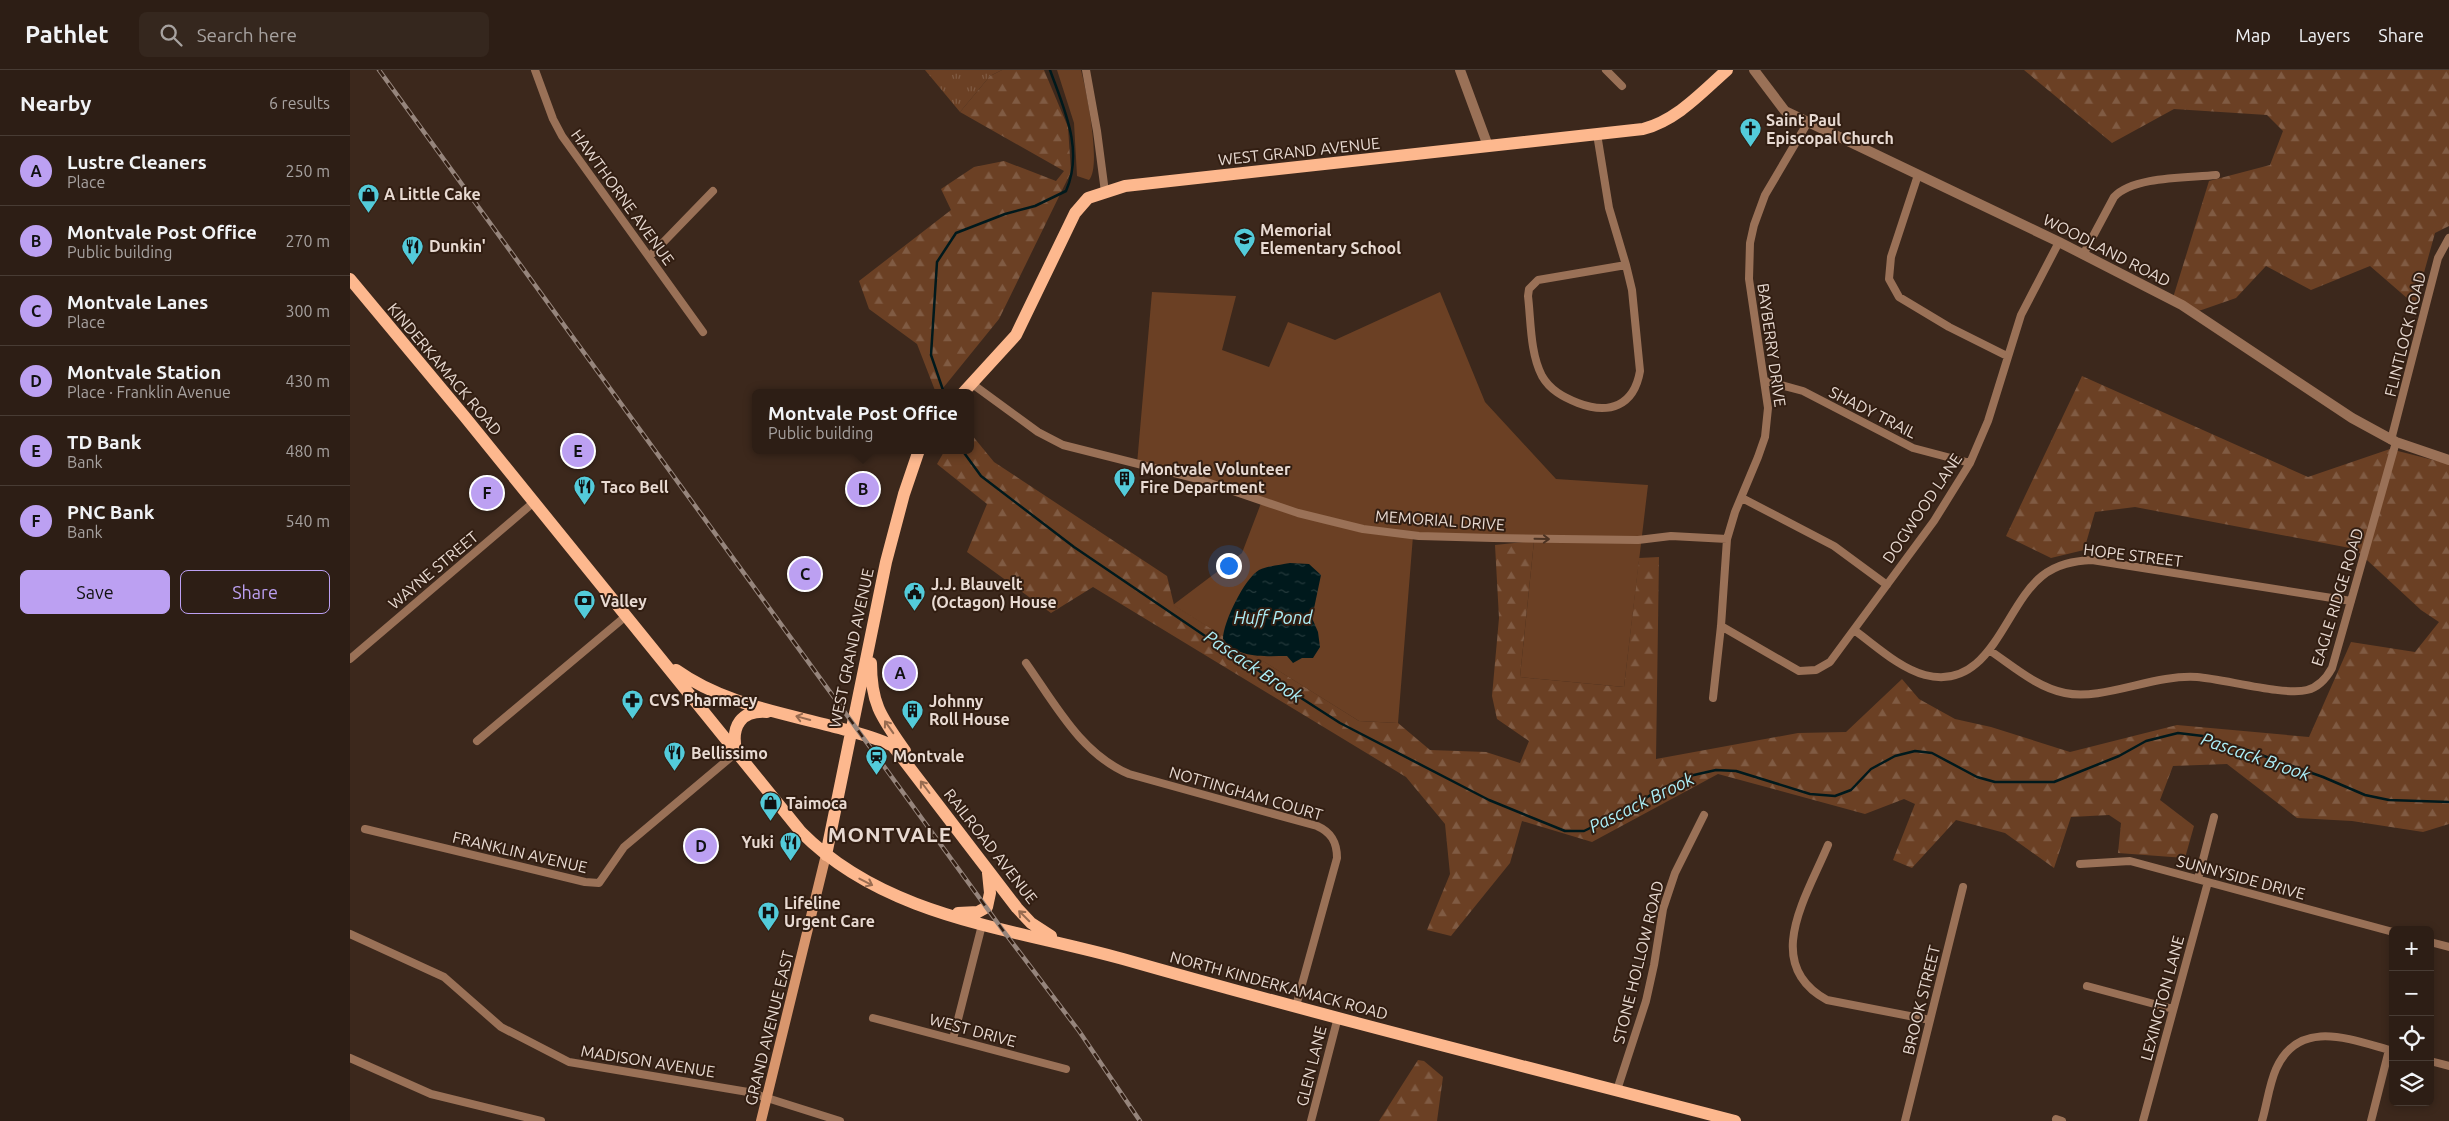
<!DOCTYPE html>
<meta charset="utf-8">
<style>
body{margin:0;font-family:Ubuntu,sans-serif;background:#35271e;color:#f1f3f6}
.controls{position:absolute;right:15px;bottom:15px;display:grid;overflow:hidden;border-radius:8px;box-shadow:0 2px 8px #0003}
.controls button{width:45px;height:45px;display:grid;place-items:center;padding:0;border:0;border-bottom:1px solid #483c34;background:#2d1e15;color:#f1f3f6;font:25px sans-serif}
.you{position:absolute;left:878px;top:495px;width:18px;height:18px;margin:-12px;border:4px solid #fff;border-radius:50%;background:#1a73e8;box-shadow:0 0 0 8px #1a73e833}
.badge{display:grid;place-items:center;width:32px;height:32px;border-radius:50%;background:#bca0f2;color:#111;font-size:16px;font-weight:700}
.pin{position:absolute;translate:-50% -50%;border:2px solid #fff;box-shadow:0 1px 5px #0006}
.popup{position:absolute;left:402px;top:319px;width:222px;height:65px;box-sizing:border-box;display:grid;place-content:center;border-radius:8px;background:#2d1e15;filter:drop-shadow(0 1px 4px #0005);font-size:16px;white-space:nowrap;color:#a7a2a0}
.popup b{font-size:19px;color:#f1f3f6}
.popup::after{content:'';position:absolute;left:50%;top:100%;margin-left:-10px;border:10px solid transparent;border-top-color:#2d1e15}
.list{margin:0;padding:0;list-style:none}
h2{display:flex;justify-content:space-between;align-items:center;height:65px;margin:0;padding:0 20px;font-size:21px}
h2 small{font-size:16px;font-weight:400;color:#a7a2a0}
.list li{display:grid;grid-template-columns:32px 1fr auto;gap:15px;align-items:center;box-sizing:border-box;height:70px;padding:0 20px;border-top:1px solid #483c34}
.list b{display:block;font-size:19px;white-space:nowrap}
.list p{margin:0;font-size:16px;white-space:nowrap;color:#a7a2a0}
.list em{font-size:16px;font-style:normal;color:#a7a2a0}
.actions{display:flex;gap:10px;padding:15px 20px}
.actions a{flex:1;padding:11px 0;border:1px solid #bca0f2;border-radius:8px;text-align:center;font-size:18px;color:#bca0f2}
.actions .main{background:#bca0f2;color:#111}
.icon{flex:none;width:28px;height:28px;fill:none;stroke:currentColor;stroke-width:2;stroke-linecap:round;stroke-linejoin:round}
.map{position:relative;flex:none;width:2099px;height:1051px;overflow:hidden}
header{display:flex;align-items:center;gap:30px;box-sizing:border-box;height:70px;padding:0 25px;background:#2d1e15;border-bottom:1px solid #483c34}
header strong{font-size:24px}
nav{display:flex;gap:28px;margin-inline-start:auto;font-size:18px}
.search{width:350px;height:45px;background:#35271e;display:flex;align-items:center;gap:12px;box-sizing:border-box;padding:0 18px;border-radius:8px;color:#a7a2a0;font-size:19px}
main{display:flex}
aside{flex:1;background:#2d1e15}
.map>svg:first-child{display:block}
</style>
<header>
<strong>Pathlet</strong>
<div class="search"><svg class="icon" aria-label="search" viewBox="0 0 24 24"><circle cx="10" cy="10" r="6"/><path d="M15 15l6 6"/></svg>Search here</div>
<nav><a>Map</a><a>Layers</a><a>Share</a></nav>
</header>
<main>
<aside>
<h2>Nearby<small>6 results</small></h2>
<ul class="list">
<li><span class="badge">A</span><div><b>Lustre Cleaners</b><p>Place</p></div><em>250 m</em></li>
<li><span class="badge">B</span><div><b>Montvale Post Office</b><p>Public building</p></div><em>270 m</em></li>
<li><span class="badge">C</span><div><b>Montvale Lanes</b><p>Place</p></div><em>300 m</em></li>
<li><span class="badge">D</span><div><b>Montvale Station</b><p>Place · Franklin Avenue</p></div><em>430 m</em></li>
<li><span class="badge">E</span><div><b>TD Bank</b><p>Bank</p></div><em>480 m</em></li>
<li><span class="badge">F</span><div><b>PNC Bank</b><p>Bank</p></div><em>540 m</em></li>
</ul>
<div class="actions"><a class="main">Save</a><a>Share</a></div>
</aside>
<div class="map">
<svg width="2099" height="1051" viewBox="0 0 2099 1051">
<defs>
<pattern id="grass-tufts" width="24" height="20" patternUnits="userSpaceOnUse" patternTransform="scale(1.25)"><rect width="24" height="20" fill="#6b4024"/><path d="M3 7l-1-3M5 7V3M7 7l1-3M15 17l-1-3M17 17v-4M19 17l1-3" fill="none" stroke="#805b43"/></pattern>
<pattern id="forest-firs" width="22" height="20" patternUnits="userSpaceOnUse" patternTransform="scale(1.25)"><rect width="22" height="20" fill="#6b4024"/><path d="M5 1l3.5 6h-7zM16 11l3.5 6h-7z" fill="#805b43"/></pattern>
<pattern id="water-ripples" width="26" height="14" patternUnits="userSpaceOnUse" patternTransform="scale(1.25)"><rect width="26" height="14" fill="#00191c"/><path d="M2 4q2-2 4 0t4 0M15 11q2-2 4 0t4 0" fill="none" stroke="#253a3c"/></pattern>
</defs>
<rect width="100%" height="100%" fill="#3c281c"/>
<path fill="url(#grass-tufts)" d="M575 0H652L640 6 610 42Z"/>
<path fill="url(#forest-firs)" d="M652 0H694L718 57 721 102 649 249 589 323H586L567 274 519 239 509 211 601 140 591 119 624 97 654 91 706 111 714 101 610 42 640 6Z
M1674 0H2099V156L2085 163 2065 235 2020 196 1961 220 1916 196 1886 228 1843 243 1822 231 1859 111 1920 95 1933 61 1917 45 1824 39 1762 73Z
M1732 306 1958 407 2040 379 2099 394V754L2073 762 2002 751 1947 748 1877 694 1823 696 1810 730 1844 756 1835 788 1768 783 1771 753 1759 745 1721 747 1704 798 1655 763 1606 750 1562 798 1543 790 1565 734 1554 729 1515 744 1368 704 1242 772 1172 751 1160 793 1101 866 1077 860 1100 804 1095 754 1056 707 743 517 701 543 617 482 637 434 587 394 595 380H620L621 364 644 392 817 506 824 535 1009 651 1048 653 1080 680 1136 682 1170 693 1179 671 1147 649 1142 626 1149 548 1145 475 1184 471 1170 607 1274 617 1289 488 1309 487 1306 689 1448 663 1496 662 1552 609 1569 629 1605 649 1641 657 1720 682 1827 655 1959 667 2001 572 2065 582 2089 552 2071 540 2005 479 1785 437 1745 442 1734 480 1701 488 1656 466Z
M1068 990 1074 991 1093 1007 1087 1051H1029Z"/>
<path fill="#6b4024" d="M707 0H731C736 19 752 96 739 110L727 106 724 53Z
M802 222 886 226 872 280 919 297 938 252 985 270 1090 222 1135 332 1206 409 1298 415 1274 617 1170 607 1184 471 1063 466 1048 653 1009 651 823 535 892 483 913 428 787 394Z"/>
<path fill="url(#water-ripples)" d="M940 493 959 494 971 505 962 548 968 562 970 577 963 588H952L943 593 937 586C915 586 887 589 873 569 873 552 895 508 909 500 917 496 930 495 940 493Z"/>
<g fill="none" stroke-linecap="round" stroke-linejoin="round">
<path stroke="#00191c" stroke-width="2.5" d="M594 323 581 285 587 192 606 163 655 144 685 136 716 121C734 80 714 39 700 0
M612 380 631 406 724 477 861 570 990 653 1139 730 1215 761H1234L1281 738 1302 724 1335 707 1366 700 1386 701 1460 724 1485 726 1501 720 1521 699 1545 686 1565 681 1582 683 1627 707 1645 712H1704L1769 686 1796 671 1828 663 1853 666 1900 681 1973 707 2015 725 2039 730 2099 732"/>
<path stroke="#9a7157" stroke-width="8" d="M185 0 203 49 212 66 353 262
M736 0 747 61 755 122
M1256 0 1272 16
M1247 64 1259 138 1276 195
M1568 105 1541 187 1539 209 1549 227 1599 257 1657 286
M1733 185 1764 127C1783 106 1838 108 1866 105
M299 187 363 121
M1276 195 1282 220 1290 301C1284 336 1259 345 1228 333 1213 327 1200 320 1192 306 1180 283 1181 251 1178 226L1179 219 1188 210Z
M1416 311 1453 321 1563 378 1620 393
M621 313 688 362 713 375 848 409 948 443 1013 459 1069 466 1143 468 1288 470 1321 466 1377 469
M2041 370 2088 188 2099 168
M1392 428 1484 476 1537 515
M1371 556 1449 601 1466 600 1480 592 1584 451 1620 393 1638 351 1671 245 1709 172
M1504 560C1525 575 1549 598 1575 605 1641 622 1654 536 1692 506 1707 494 1724 491 1742 490L2001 531
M1639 580C1663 596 1686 617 1715 623 1753 631 1804 604 1847 607 1874 609 1935 626 1957 620 1969 617 1976 609 1982 598L2046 372
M0 589 184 432
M676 593C705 634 731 684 779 704L967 756C981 762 987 772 987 788L946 936
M1363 628 1371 556 1377 469 1385 442 1408 387 1415 367 1418 338 1399 209 1400 173 1404 155 1415 125 1458 52
M127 671 276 546
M15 759 235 812 249 813 274 777 387 682
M1478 775C1457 826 1411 894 1477 930L1580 950
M1730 794 1780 791 2043 862
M1848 809 1864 747
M0 864 94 907 151 957 219 992 398 1022 490 1051
M2080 872 2099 877
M1737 916 1823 939
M523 948 716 999
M603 969 632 855
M0 988 81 1024 191 1051
M2080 991 2099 996
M1267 1020 1296 931 1304 895 1313 839 1325 803 1354 745
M1706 1049 1712 1051
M961 1051 988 947
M1555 1051 1613 817
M1793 1051 1858 812
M1912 1051C1917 1034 1919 1015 1926 999 1949 947 2002 970 2043 981
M2021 1051 2039 980"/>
<path stroke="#9a7157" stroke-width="10" d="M1110 0 1138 76
M1404 0 1435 41 1709 172 1832 235 2002 348 2046 372 2099 390"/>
<path stroke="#d8966d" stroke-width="10" d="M411 1051 476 785"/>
<path stroke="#fdb88e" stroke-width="12" d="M0 209 115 347 451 762C536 848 662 858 773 889 976 947 1181 998 1385 1051
M613 323 666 265 725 143 738 128 775 116 1293 59C1327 50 1351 23 1377 0
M521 593C521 635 532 648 555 681
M326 600C372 633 428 642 481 656 503 662 523 666 543 676L667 838 681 853 701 866
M386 680C381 656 391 640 417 642
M476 785 536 492 554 424 569 380
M608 843 628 842 637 837 640 823 638 803"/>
<defs>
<path id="rail" d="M29 0 652 859 729 961 790 1051"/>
</defs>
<use href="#rail" stroke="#96857c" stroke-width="4.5"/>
<use href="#rail" stroke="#321e12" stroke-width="2.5" stroke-dasharray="8" stroke-linecap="butt"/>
</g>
<defs><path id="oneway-shaft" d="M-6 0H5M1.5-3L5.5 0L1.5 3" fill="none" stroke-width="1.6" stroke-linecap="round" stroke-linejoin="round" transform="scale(1.25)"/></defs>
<use stroke="#4c3323" href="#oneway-shaft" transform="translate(1192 469) rotate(1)"/>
<g stroke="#986b50">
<use href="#oneway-shaft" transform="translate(453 648) rotate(-165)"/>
<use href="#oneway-shaft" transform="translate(539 657) rotate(-125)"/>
<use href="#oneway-shaft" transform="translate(575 717) rotate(-127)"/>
<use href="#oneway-shaft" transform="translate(516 812) rotate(27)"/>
<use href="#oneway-shaft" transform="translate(674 846) rotate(-135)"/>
</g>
<defs>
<symbol id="church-pin" viewBox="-11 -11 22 30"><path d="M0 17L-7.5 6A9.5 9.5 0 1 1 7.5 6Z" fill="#53cbda" stroke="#321e12"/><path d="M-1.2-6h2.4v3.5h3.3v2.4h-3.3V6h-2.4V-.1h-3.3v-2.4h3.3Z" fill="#111"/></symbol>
<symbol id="shop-pin" viewBox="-11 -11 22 30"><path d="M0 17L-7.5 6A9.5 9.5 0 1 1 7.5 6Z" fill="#53cbda" stroke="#321e12"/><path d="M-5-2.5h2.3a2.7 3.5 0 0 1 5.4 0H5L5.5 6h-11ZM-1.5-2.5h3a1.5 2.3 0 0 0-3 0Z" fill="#111"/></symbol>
<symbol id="school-pin" viewBox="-11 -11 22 30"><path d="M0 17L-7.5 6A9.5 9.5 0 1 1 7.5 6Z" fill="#53cbda" stroke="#321e12"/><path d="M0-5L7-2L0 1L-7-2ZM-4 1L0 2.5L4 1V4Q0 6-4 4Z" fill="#111"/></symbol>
<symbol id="restaurant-pin" viewBox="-11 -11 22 30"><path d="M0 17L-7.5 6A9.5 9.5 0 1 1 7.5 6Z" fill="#53cbda" stroke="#321e12"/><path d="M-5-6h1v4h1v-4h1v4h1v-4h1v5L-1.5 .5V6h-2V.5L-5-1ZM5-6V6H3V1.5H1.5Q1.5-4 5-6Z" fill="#111"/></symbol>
<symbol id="building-pin" viewBox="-11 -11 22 30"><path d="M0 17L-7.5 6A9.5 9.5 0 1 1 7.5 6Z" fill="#53cbda" stroke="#321e12"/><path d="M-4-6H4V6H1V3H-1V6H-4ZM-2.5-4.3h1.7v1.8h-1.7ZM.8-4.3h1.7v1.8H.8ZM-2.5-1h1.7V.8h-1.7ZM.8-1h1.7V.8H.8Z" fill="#111"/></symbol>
<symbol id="civic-pin" viewBox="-11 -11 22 30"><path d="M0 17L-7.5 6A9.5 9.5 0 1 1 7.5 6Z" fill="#53cbda" stroke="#321e12"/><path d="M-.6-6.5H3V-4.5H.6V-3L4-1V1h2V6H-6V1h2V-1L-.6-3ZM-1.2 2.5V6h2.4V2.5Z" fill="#111"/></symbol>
<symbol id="bank-pin" viewBox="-11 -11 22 30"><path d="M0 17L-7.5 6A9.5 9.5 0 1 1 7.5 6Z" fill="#53cbda" stroke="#321e12"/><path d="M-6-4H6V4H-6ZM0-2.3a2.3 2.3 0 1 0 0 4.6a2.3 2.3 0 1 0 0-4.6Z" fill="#111"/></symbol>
<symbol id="pharmacy-pin" viewBox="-11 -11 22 30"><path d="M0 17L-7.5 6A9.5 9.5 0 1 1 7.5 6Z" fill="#53cbda" stroke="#321e12"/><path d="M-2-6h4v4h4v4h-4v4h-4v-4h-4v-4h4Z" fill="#111"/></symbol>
<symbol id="station-pin" viewBox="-11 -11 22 30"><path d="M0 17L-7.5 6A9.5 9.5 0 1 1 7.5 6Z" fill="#53cbda" stroke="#321e12"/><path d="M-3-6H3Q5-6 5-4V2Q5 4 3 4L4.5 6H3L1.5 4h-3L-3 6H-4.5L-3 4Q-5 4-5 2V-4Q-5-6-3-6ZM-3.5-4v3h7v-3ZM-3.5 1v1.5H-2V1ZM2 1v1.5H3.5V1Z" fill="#111"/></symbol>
<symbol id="hospital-pin" viewBox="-11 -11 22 30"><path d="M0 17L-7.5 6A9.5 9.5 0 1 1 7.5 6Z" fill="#53cbda" stroke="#321e12"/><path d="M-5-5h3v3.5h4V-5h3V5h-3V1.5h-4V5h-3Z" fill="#111"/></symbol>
</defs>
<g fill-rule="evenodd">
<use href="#church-pin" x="1388" y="46" width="25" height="34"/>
<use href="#shop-pin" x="6" y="112" width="25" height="34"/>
<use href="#school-pin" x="882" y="156" width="25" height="34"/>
<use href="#restaurant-pin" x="50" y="164" width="25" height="34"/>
<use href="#building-pin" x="762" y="396" width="25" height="34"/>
<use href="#restaurant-pin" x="222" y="404" width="25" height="34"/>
<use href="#civic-pin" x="552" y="510" width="25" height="34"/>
<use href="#bank-pin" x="222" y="518" width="25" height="34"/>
<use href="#pharmacy-pin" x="270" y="618" width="25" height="34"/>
<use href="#building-pin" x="550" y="628" width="25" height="34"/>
<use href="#restaurant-pin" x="312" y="670" width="25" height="34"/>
<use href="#station-pin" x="514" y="674" width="25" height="34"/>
<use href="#shop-pin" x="408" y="720" width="25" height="34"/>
<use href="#restaurant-pin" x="428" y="760" width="25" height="34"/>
<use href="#hospital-pin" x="406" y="830" width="25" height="34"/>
</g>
<g text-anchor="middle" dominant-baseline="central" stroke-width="4" stroke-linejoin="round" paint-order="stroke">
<g font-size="16" font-weight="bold" fill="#e8dad2" stroke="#321e12" text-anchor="start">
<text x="1416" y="50">Saint Paul<tspan x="1416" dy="18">Episcopal Church</tspan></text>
<text x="34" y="124">A Little Cake</text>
<text x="910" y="160">Memorial<tspan x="910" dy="18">Elementary School</tspan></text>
<text x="79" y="176">Dunkin'</text>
<text x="790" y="399">Montvale Volunteer<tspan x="790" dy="18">Fire Department</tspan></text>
<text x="251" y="417">Taco Bell</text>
<text x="581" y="514">J.J. Blauvelt<tspan x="581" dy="18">(Octagon) House</tspan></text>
<text x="250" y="531">Valley</text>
<text x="299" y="630">CVS Pharmacy</text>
<text x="579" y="631">Johnny<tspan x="579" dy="18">Roll House</tspan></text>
<text x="341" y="683">Bellissimo</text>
<text x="543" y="686">Montvale</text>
<text x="436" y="733">Taimoca</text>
<text x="424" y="772" text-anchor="end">Yuki</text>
<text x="434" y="833">Lifeline<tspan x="434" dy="18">Urgent Care</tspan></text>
</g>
<g font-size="16" fill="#e8dad2" stroke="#321e12">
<text transform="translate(949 81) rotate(-6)">WEST GRAND AVENUE</text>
<text transform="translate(273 127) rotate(54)">HAWTHORNE AVENUE</text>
<text transform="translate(1757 180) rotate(27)">WOODLAND ROAD</text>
<text transform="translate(2055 264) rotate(-76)">FLINTLOCK ROAD</text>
<text transform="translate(1422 275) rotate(82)">BAYBERRY DRIVE</text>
<text transform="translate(95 299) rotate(50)">KINDERKAMACK ROAD</text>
<text transform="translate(1523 342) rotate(27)">SHADY TRAIL</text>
<text transform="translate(1572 438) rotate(-56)">DOGWOOD LANE</text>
<text transform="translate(1090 450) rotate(4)">MEMORIAL DRIVE</text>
<text transform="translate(1783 485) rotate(7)">HOPE STREET</text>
<text transform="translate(83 500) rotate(-40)">WAYNE STREET</text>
<text transform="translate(1987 527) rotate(-73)">EAGLE RIDGE ROAD</text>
<text transform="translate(501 578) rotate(-78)">WEST GRAND AVENUE</text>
<text transform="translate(896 723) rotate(16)">NOTTINGHAM COURT</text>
<text transform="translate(641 776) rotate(52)">RAILROAD AVENUE</text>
<text transform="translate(170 782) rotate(13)">FRANKLIN AVENUE</text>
<text transform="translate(1891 807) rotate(15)">SUNNYSIDE DRIVE</text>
<text transform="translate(1288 892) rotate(-76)">STONE HOLLOW ROAD</text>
<text transform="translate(929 915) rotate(15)">NORTH KINDERKAMACK ROAD</text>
<text transform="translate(1812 928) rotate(-75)">LEXINGTON LANE</text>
<text transform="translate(1571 930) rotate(-76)">BROOK STREET</text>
<text transform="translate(419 958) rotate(-76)">GRAND AVENUE EAST</text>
<text transform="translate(623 960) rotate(15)">WEST DRIVE</text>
<text transform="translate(298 991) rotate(9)">MADISON AVENUE</text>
<text transform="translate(961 996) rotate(-76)">GLEN LANE</text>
</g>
<g font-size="18" font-style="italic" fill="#aceff8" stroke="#321e12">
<text x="923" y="547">Huff Pond</text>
<text transform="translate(904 596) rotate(34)">Pascack Brook</text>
<text transform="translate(1906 686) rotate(19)">Pascack Brook</text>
<text transform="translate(1291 732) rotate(-26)">Pascack Brook</text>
</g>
<g font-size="21" font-weight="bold" letter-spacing="1" fill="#e8dad2" stroke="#321e12">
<text x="540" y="764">MONTVALE</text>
</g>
</g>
</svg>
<div class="controls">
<button>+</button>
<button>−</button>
<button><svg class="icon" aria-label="locate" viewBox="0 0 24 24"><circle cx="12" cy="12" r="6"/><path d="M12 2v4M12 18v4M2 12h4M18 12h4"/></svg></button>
<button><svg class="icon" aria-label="layers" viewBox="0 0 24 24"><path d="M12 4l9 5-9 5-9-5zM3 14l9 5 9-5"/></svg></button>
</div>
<div class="you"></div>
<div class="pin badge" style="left:550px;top:603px">A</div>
<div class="pin badge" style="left:513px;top:419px">B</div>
<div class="popup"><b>Montvale Post Office</b>Public building</div>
<div class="pin badge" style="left:455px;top:504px">C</div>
<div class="pin badge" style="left:351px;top:776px">D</div>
<div class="pin badge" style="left:228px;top:381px">E</div>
<div class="pin badge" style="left:137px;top:423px">F</div>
</div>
</main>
